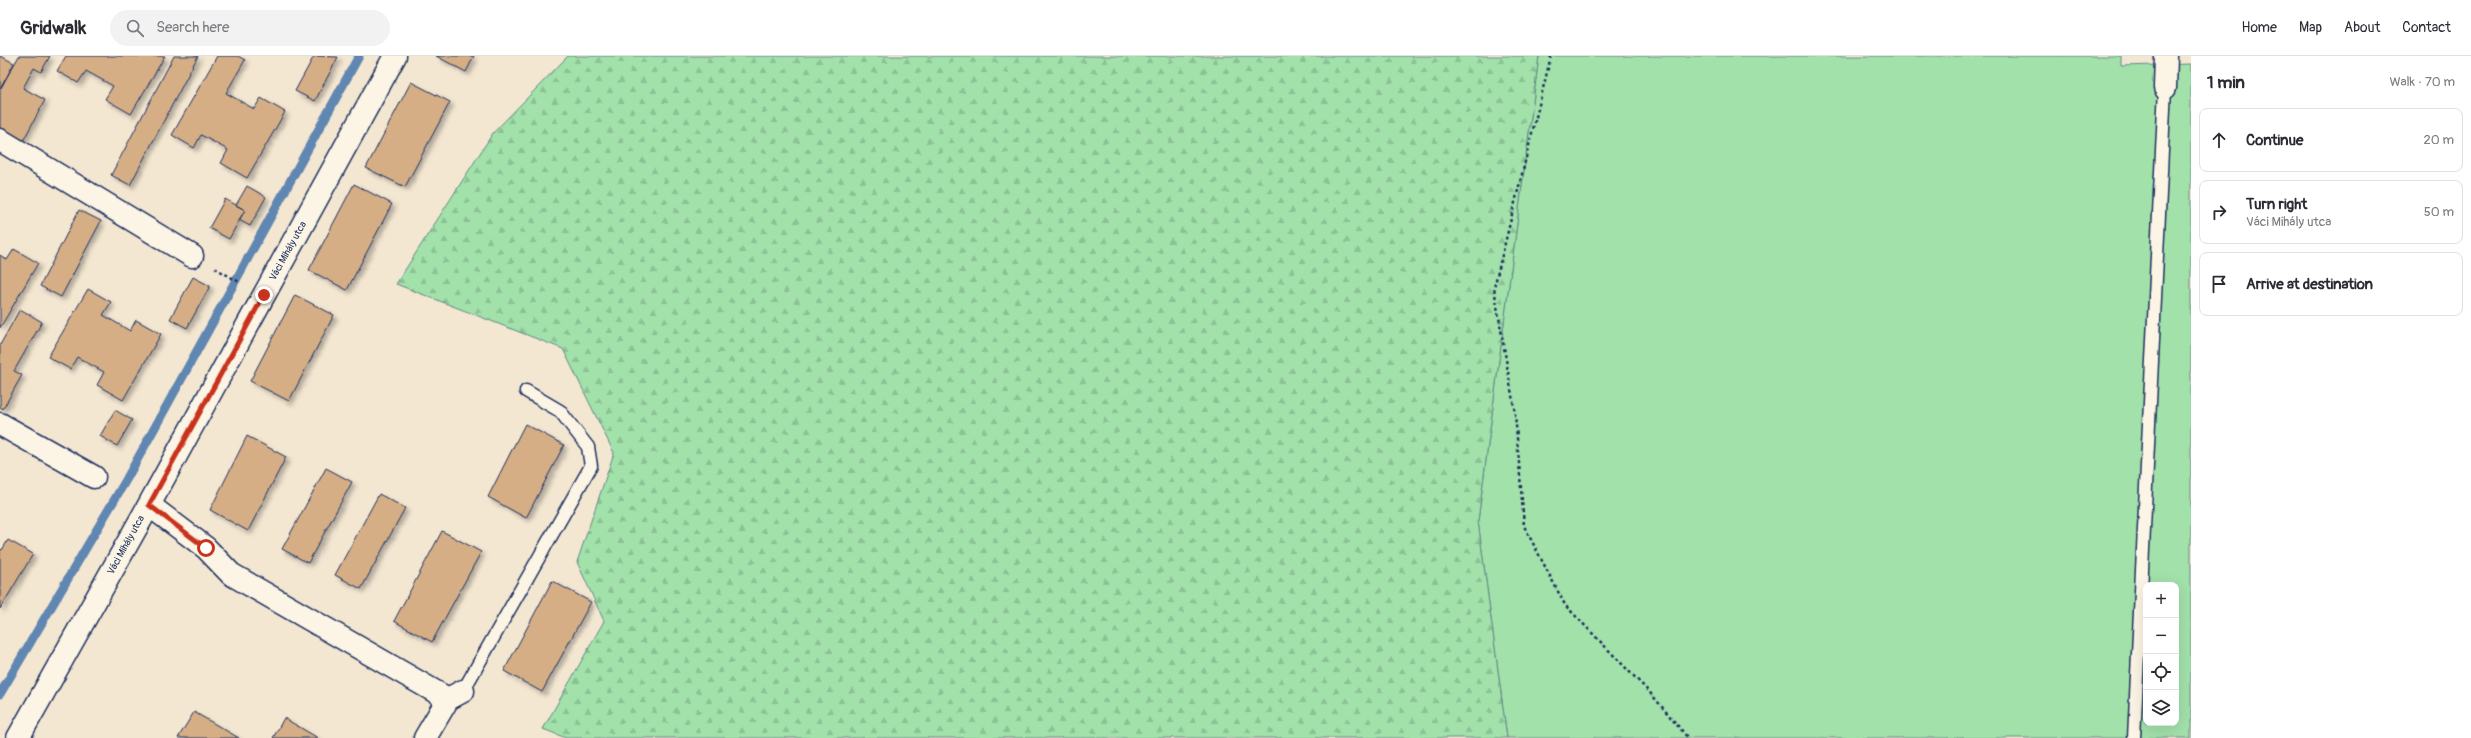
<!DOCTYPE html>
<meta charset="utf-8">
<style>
body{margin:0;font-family:Pangolin,sans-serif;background:#f2f2f3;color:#2b2b33}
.controls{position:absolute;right:12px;bottom:12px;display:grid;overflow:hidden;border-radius:8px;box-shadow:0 4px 16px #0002}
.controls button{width:36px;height:36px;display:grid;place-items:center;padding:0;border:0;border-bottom:1px solid #e1e1e2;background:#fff;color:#2b2b33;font:20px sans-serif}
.stop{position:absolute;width:12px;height:12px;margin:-9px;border:3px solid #c8321e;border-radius:50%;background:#fff}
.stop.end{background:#c8321e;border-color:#fff;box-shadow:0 1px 4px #0008}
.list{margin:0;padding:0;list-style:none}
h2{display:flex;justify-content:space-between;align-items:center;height:52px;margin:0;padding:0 16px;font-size:17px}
h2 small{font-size:13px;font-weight:400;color:#7c7c81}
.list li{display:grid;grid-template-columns:26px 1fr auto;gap:12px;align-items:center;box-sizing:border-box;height:64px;margin:0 8px 8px;padding:0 8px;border:1px solid #e1e1e2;border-radius:8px}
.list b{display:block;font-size:15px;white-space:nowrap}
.list p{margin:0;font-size:13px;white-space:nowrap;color:#7c7c81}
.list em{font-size:13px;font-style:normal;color:#7c7c81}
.icon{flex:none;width:22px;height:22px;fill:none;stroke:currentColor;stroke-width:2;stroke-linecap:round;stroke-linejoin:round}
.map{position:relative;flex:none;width:2191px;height:682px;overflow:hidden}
header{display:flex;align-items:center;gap:24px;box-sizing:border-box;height:56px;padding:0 20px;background:#fff;border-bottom:1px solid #e1e1e2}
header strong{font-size:19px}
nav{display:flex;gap:22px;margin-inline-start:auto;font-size:14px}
.search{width:280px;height:36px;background:#f2f2f3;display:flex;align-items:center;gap:10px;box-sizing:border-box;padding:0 14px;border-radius:22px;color:#7c7c81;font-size:15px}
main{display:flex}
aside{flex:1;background:#fff}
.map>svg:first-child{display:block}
</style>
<header>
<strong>Gridwalk</strong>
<div class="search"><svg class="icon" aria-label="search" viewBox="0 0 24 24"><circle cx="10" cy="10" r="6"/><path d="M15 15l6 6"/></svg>Search here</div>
<nav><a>Home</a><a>Map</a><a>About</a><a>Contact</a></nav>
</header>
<main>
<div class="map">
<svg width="2191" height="682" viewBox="0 0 2191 682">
<defs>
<pattern id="forest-firs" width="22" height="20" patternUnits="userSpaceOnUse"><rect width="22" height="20" fill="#a2e1aa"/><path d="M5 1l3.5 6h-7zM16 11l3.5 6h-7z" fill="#8bc195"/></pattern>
<filter id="shadow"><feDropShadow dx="3.5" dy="3.5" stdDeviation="2" flood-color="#0004"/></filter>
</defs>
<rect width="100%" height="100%" fill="#f4e7d2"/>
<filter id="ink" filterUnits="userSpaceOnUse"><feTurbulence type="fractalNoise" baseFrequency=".025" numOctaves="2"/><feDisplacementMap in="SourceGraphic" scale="8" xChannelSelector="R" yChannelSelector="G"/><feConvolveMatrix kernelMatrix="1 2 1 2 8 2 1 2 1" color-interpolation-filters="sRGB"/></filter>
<g filter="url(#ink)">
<path fill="#a2e1aa" stroke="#5e8884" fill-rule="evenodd" d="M1539 0H2121V10L2191 8V682H1507L1478 465ZM2146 529H2176V667H2146Z"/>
<path fill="url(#forest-firs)" stroke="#5e8884" d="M568 0H1539L1478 465 1507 682H566L543 673 604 565 577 506 614 397 563 293 396 228 493 77Z"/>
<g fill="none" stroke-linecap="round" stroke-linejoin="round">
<path stroke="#6086b2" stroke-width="9" d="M0 638 126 424 359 0"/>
</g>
<path fill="#d5ae86" stroke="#1b2f5e" filter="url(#shadow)" d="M0 0 14 7 1 32H0Z
M19 0H50L41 16 34 12 23 32 45 44 23 85 0 72V33Z
M66 0H165L131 58 105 43 113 30 86 15 78 27 57 15Z
M174 0H198L130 129 111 119Z
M217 0H238L245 4 226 37 254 53 261 42 285 56 247 122 221 107 228 94 201 79 194 92 172 79Z
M314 0 338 1 315 45 295 35Z
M436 0H474L466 16Z
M411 26 450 46 405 131 366 112Z
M354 128 392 148 347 234 309 214Z
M247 130 266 141 250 170 239 164 245 154 236 149Z
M225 143 245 154 229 183 209 172Z
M79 154 101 165 61 241 40 230Z
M14 193 38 207 0 272V199L7 204Z
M193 221 210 230 187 272 170 263Z
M88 233 111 246 103 259 130 275 136 264 161 278 123 344 97 329 104 316 77 301 70 313 48 301Z
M295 239 334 259 289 345 250 325Z
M20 253 42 266 14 315 22 319 3 353 0 351V289Z
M115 354 132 364 117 390 100 380Z
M525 368 564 389 526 462 488 441Z
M247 380 286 401 248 475 210 454Z
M326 412 352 426 308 507 282 493Z
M379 438 405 452 361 533 335 519Z
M442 475 481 496 432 586 394 565Z
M8 484 33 498 0 553V493L2 494Z
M552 525 591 546 542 636 504 615Z
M194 656 239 682H178Z
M284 662 318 682H273Z"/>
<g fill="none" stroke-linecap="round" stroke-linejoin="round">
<defs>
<path id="lane" d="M463 635 591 410 588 391 560 355 526 335
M2134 682 2165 32"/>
<path id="street" d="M2165 32 2166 0
M0 84 192 200
M0 368 94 421
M149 449 206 492 231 518 448 643
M18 682 149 449 395 0
M425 682 448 643 463 635"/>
</defs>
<use href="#lane" stroke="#1b2f5e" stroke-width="15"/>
<use href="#street" stroke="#1b2f5e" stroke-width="25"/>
<path stroke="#1b2f5e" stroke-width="2.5" stroke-dasharray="3 3" stroke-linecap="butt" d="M1551 0 1494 232 1515 357 1524 470 1565 549 1652 639 1688 682
M215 212 241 227"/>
<use href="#lane" stroke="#fcf5e5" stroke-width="12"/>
<use href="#street" stroke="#fcf5e5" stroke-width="22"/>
</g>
</g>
<g fill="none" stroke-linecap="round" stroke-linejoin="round" filter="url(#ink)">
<path stroke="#c8321e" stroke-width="5" d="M206 492 149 449 264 239"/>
</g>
<g text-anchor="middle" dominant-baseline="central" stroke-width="3.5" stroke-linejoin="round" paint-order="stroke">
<g font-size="10" fill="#1b2f5e" stroke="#fcf5e5">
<text transform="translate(288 195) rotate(-61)">Váci Mihály utca</text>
<text transform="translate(126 489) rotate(-61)">Váci Mihály utca</text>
</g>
</g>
</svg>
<div class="controls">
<button>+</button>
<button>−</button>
<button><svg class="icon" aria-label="locate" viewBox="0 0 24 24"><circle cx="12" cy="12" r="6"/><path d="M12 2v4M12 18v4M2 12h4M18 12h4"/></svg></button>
<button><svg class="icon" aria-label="layers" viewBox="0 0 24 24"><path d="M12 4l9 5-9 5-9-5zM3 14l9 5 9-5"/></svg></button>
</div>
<div class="stop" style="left:206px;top:492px"></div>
<div class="stop end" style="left:264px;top:239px"></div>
</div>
<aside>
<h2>1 min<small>Walk · 70 m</small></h2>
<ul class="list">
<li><svg class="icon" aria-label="ahead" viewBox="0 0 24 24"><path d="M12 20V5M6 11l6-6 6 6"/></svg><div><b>Continue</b></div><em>20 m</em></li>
<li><svg class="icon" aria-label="right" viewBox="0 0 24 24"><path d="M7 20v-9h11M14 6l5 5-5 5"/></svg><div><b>Turn right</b><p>Váci Mihály utca</p></div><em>50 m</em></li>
<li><svg class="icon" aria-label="arrive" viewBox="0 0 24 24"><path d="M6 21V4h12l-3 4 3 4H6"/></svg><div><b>Arrive at destination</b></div></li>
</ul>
</aside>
</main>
